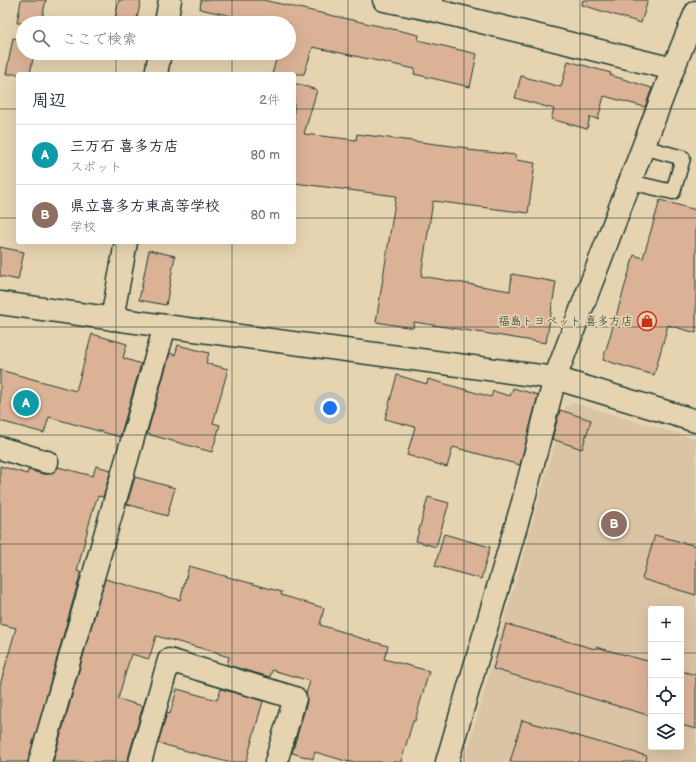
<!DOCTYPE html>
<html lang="ja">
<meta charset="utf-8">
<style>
body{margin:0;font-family:"Balsamiq Sans","Klee One",sans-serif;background:#f6f6f7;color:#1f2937}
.controls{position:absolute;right:12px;bottom:12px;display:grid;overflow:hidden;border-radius:4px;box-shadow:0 4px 16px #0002}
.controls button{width:36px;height:36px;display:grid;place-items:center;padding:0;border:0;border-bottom:1px solid #e0e1e3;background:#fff;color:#1f2937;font:20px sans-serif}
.you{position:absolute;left:330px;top:408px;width:14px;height:14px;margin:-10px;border:3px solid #fff;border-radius:50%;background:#1a73e8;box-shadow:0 0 0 6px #1a73e833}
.badge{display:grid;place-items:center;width:26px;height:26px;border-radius:50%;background:#1a73e8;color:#fff;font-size:13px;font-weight:700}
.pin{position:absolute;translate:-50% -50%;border:2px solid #fff;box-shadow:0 1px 4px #0006}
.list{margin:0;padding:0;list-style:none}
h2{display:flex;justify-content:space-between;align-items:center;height:52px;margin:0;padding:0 16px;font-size:17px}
h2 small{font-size:13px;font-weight:400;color:#747a83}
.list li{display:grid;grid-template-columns:26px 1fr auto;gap:12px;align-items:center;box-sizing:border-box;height:60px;padding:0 16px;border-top:1px solid #e0e1e3}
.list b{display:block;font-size:15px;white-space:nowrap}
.list p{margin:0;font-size:13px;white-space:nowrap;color:#747a83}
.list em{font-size:13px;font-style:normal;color:#747a83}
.icon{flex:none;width:22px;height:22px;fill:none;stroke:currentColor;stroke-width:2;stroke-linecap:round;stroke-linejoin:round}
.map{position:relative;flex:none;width:696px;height:762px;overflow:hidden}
.search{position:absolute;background:#fff;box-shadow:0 4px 16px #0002;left:16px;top:16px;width:280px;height:44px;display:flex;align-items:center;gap:10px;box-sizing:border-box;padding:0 14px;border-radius:22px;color:#747a83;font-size:15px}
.panel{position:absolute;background:#fff;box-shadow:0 4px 16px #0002;left:16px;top:72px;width:280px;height:172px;border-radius:4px}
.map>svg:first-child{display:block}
</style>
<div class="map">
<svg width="696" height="762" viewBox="0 0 696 762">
<rect width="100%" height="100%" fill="#e6d4b1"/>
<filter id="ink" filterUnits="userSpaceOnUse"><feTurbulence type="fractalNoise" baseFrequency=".025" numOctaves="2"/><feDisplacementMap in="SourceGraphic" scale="8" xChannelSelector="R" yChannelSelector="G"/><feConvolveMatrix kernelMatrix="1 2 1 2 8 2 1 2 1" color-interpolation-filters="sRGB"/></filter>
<g filter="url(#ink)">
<path fill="#dbc4a4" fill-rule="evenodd" d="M574 403 696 439V762H464L565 407ZM651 609H681V747H651Z"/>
<path fill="#dbb296" stroke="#1f3d34" d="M21 0H46L41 23H17Z
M119 0H141L136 23H114Z
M201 0H263L419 35 418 40 477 54 470 87 414 74 415 69 313 47 304 74H272L278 53H289V23H263L200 9Z
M583 0H648L641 23 582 5Z
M13 38 23 40V53H34L30 74H6Z
M568 61 611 73 610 75 652 88 645 107 604 96 598 119 590 117 587 129 551 119 554 109 515 98 521 76 561 87Z
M294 83 317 90 304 134 356 140 357 134 468 148V150L516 155V160L535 163 528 213 433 201 421 276 510 291 512 274 556 282 546 343 414 322 413 328 376 322 396 196 294 183Z
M660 200 696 210V333L668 325 654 375 603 360 634 255 643 258Z
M0 247 24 252 18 280 0 276Z
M149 250 175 256 166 305 139 300Z
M92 334 127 344 123 358 141 364 120 437 49 417 44 433 0 421V370L76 391Z
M178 345 209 353 206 363 228 369 213 423 220 425 212 452 147 434 170 353 175 355Z
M397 375 427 384 428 379 491 397 493 391 510 396 513 388 538 395 520 465 453 447 447 467 407 455 415 427 385 419Z
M560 410 591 420 582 449 552 439Z
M0 466 27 474 28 470 43 474H50L55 471 58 467 93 476 96 466 111 470 103 497 98 496 93 509 77 571 81 572 28 762H0V685L16 628 0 624Z
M135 477 175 488 167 516 127 504Z
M428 497 449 503 436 547 416 541Z
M444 534 490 547 481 579 435 566Z
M655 535 696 546V595L642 579Z
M189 566 282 592 281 595 324 608 320 625 350 634V635L388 646 384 659 429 671 415 721H413L401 762H349L315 752 313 759 292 753 307 702 306 694 310 681 272 670 270 677 227 665 229 657 219 654V653L156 636 149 659 131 654 118 699 143 706 127 762H53L105 579 180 600Z
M506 624 595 649 596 647 651 662V716L493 669Z
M681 671 696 675V729L681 725Z
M177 689 217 700 221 689 263 701 246 762H227L158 743 167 713 170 714Z
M522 720 647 756 646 762H510Z"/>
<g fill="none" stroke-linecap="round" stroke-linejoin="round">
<defs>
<path id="service" d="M630 182 673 192 683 158 643 147"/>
<path id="minor" d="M384 0 429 9
M431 0 429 9 673 69
M166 23 170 0
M156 74 160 53
M112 319 126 242
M0 448 47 462
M40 762 165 326
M140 762 169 660 295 698 276 762
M447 762 523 502 555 378 673 69 696 12"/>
<path id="tertiary" d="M0 303 165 326 555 378 696 421"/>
</defs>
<use href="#service" stroke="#1f3d34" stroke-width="17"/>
<use href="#minor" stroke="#1f3d34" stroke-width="25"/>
<use href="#tertiary" stroke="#1f3d34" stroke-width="25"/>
<use href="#service" stroke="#e6d4b1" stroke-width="14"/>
<use href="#minor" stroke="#e6d4b1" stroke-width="22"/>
<use href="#tertiary" stroke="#e6d4b1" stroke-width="22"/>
</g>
</g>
<path fill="none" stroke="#1f3d34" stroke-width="1" stroke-opacity="0.55" d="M116 0V23M232 0V23M348 0V762M464 0V762M580 0V762M116 53V74M232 53V74M0 109H18M294 109H696M0 218H18M294 218H696M116 242V762M232 242V762M0 327H696M0 435H696M0 544H696M0 653H651M681 653H696"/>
<defs>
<symbol id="shop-ring" viewBox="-11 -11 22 22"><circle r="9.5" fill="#e6d4b1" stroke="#c8321e" stroke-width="1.5"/><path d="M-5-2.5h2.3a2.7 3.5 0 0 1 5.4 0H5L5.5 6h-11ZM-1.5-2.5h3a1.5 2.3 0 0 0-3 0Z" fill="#c8321e"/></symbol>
</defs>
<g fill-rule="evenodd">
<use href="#shop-ring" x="636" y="310" width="22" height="22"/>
</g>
<g text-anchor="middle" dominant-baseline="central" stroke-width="3.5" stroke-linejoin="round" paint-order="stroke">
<g font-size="12" fill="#1f3d34" stroke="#e6d4b1" text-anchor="end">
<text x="633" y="321">福島トヨペット 喜多方店</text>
</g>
</g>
</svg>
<div class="controls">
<button>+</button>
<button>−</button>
<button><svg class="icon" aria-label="locate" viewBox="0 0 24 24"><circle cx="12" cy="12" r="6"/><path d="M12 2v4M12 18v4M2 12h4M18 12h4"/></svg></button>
<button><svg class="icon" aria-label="layers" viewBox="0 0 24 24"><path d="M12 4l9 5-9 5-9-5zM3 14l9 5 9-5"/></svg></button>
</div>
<div class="you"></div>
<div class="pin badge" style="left:26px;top:403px;background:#0f9aa8">A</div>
<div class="pin badge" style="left:614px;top:524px;background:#8d6e63">B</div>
<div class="search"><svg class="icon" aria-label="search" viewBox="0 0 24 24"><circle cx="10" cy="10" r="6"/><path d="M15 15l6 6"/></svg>ここで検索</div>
<section class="panel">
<h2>周辺<small>2件</small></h2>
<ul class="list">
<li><span class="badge" style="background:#0f9aa8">A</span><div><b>三万石 喜多方店</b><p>スポット</p></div><em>80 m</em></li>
<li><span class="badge" style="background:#8d6e63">B</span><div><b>県立喜多方東高等学校</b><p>学校</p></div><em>80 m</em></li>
</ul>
</section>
</div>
